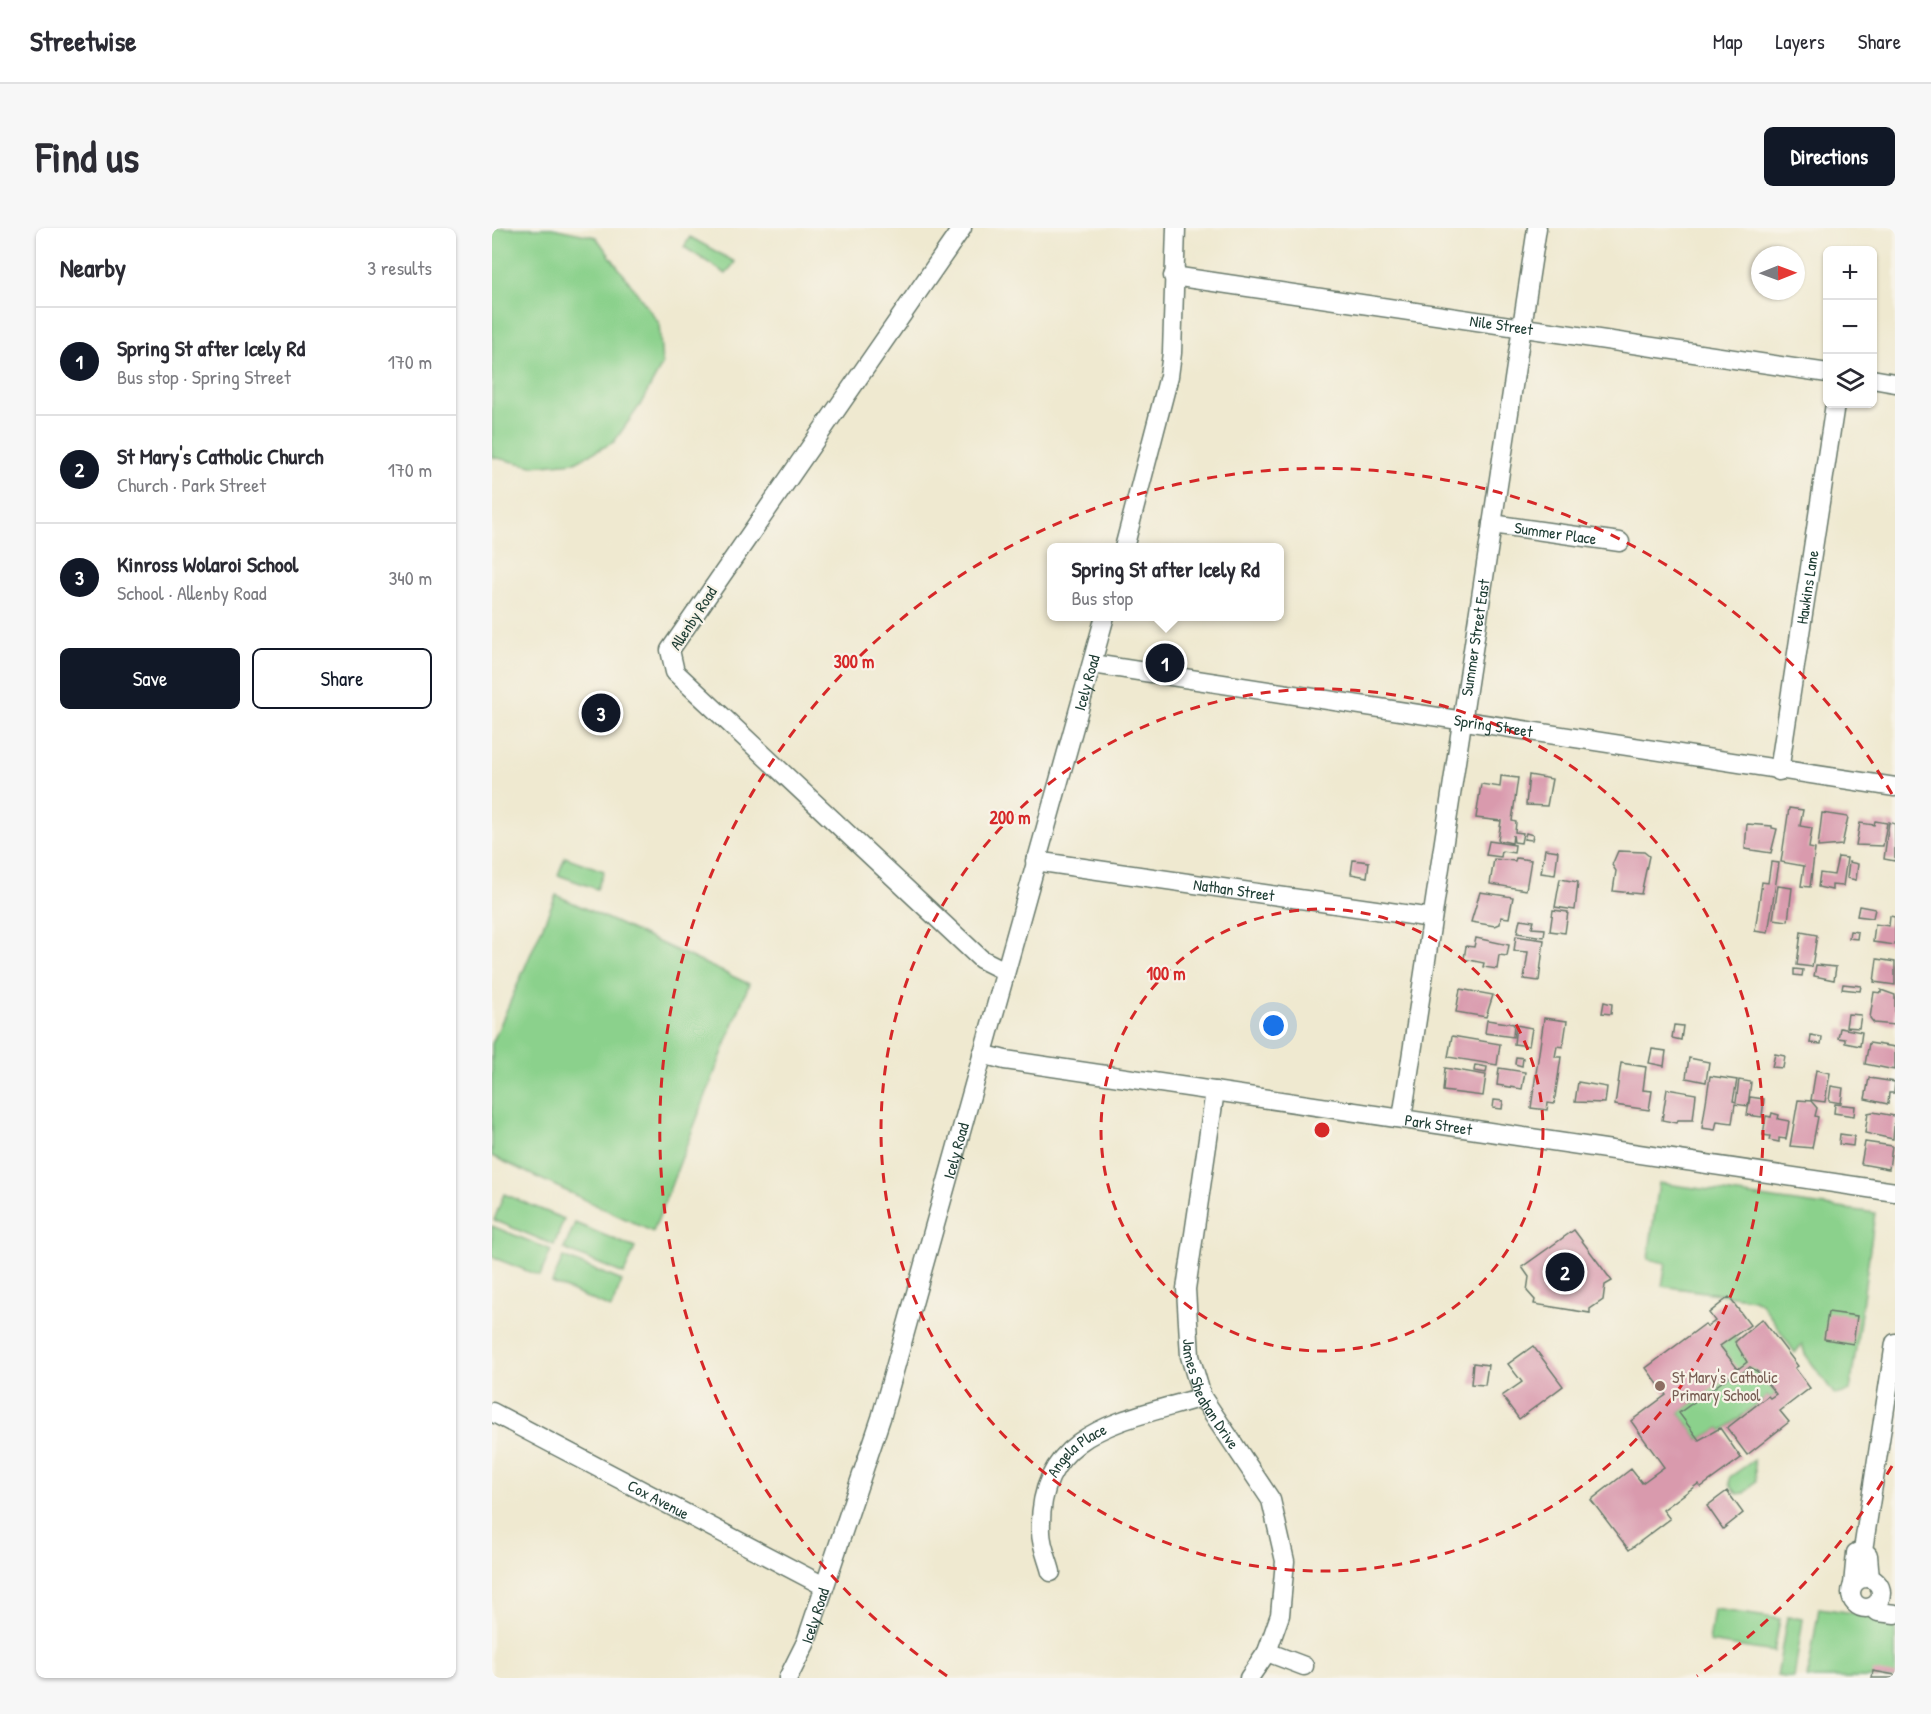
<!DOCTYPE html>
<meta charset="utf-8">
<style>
body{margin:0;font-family:"Patrick Hand",sans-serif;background:#f7f7f7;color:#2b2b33}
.controls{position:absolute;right:18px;top:18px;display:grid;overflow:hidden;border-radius:9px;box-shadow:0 2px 4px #0004}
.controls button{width:54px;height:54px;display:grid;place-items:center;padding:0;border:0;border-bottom:2px solid #e1e1e2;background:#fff;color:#2b2b33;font:30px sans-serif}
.compass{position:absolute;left:1259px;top:18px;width:54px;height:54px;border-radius:50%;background:#fff;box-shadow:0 2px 4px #0004;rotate:89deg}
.you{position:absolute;left:782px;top:798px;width:21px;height:21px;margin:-15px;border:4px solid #fff;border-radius:50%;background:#1a73e8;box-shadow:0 0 0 9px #1a73e833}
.badge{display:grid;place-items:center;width:39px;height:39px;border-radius:50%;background:#111827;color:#fff;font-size:20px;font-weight:700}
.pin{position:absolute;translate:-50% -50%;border:3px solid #fff;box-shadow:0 2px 6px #0006}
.popup{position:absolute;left:555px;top:315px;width:237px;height:78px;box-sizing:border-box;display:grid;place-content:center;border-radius:9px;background:#fff;filter:drop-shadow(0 2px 4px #0005);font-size:20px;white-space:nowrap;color:#7c7c81}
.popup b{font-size:22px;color:#2b2b33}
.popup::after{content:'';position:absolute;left:50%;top:100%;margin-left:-12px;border:12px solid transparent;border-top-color:#fff}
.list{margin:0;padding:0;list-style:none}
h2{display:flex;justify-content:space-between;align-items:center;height:78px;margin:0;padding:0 24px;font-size:26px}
h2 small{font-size:20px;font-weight:400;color:#7c7c81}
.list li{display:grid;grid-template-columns:39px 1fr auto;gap:18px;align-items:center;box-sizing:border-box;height:108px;padding:0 24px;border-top:2px solid #e1e1e2}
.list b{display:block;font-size:22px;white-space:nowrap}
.list p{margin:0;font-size:20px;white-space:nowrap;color:#7c7c81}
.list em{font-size:20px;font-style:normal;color:#7c7c81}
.actions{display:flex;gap:12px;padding:18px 24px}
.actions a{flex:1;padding:14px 0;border:2px solid #111827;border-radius:9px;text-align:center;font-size:21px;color:#111827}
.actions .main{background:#111827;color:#fff}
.icon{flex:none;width:33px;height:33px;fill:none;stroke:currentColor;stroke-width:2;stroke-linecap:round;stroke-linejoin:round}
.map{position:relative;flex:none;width:1403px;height:1450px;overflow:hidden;border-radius:9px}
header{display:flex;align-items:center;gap:36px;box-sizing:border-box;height:84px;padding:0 30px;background:#fff;border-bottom:2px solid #e1e1e2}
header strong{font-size:28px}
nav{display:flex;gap:33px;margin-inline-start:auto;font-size:21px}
.intro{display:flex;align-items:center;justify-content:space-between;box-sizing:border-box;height:144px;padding:0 36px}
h1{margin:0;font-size:42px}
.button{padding:15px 27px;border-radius:9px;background:#111827;color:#fff;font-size:21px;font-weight:700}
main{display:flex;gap:36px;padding:0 36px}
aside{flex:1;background:#fff;border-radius:9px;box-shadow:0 2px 4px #0004}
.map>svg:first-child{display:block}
</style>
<header>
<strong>Streetwise</strong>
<nav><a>Map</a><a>Layers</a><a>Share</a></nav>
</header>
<div class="intro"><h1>Find us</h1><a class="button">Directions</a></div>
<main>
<aside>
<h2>Nearby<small>3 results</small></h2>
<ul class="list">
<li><span class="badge">1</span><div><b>Spring St after Icely Rd</b><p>Bus stop · Spring Street</p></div><em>170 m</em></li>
<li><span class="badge">2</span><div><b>St Mary's Catholic Church</b><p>Church · Park Street</p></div><em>170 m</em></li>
<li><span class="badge">3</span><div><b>Kinross Wolaroi School</b><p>School · Allenby Road</p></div><em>340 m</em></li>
</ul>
<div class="actions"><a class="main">Save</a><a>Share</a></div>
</aside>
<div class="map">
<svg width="1403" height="1450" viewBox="0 0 1403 1450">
<rect width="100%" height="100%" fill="#f7f3e8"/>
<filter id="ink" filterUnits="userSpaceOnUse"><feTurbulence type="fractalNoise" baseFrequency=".0167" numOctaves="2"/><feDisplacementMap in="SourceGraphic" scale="12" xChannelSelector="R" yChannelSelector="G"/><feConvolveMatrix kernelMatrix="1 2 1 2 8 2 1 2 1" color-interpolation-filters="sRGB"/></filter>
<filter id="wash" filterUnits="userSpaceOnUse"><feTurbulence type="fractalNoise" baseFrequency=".008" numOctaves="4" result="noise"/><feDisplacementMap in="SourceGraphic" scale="24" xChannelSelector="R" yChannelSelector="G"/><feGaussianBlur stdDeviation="1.35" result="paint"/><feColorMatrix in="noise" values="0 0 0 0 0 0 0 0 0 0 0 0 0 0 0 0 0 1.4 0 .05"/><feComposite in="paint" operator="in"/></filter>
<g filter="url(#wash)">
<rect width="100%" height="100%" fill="#efe9d0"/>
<path fill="#8bd18c" stroke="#558760" stroke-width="1.5" d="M0 0H60L104 9 167 95 170 137 148 177 122 214 83 234 40 238 0 229Z
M198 9 243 34 234 46 192 19Z
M73 629 112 643 105 661 66 647Z
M64 667 257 756 161 1004 0 928V816Z
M1167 955 1383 985 1358 1163 1343 1167 1313 1126 1310 1116 1303 1125 1270 1076 1262 1071 1170 1058 1174 1035 1156 1031Z
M12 966 72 991 62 1017 2 992Z
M83 995 143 1020 132 1046 72 1021Z
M0 998 59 1022 48 1048 0 1029Z
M71 1029 130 1053 119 1080 60 1055Z
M1242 1108 1245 1112 1243 1114 1284 1166 1278 1170 1276 1168 1230 1203 1228 1200 1207 1212 1187 1185 1216 1163 1208 1152 1237 1130 1228 1118Z
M1262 1232 1264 1253 1252 1265 1245 1266 1238 1256V1249Z
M1327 1380 1403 1391V1450H1315Z
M1222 1381 1288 1391 1282 1424 1217 1414Z
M1295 1389 1311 1391 1302 1450 1285 1448Z"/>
<g id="blocks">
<path fill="#d99aad" d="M1037 547 1060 551 1055 578 1034 577Z
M1009 548 1026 550 1020 593 1024 594 1023 604 1031 605 1029 615 1022 614 1021 607 1020 615 1006 612 1009 593 984 590 989 556 1008 559Z
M1297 580 1311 582 1308 598 1320 600 1317 620 1323 621 1318 659 1309 658 1312 638 1289 634Z
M1330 585 1356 589 1350 617 1326 619Z
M1383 593 1395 595 1391 618 1364 617 1368 595 1382 597Z
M1397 594 1403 596V633L1392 631Z
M1255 596 1280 598V600L1285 601 1279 625 1253 621Z
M1034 605 1041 607 1040 612 1032 611Z
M997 613 1023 617 1022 625 1010 623 1009 629 994 627Z
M1053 621 1066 623 1063 647 1049 645Z
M1126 623 1152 624 1157 628 1149 666 1121 663 1124 643 1120 637Z
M1346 629 1355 630 1351 658 1340 657V662L1326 659 1328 645 1342 647Z
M1024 630 1039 632 1034 662 998 656 1002 631 1023 633Z
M861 632 877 634 875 649 859 646Z
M1279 634 1287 635 1276 705 1263 703 1270 654 1276 655Z
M1357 634 1366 636 1364 652 1355 650Z
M1068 651 1086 654 1083 682 1063 679Z
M1286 658 1300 660 1296 693 1281 691Z
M988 664 1021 669 1017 690 1009 689 1008 696 1003 698 979 694Z
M1367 678 1383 681 1381 690 1365 688Z
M1061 682 1076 684 1073 705 1058 703Z
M1398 688 1403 689V717L1381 714 1383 696 1397 698Z
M1028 691 1042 693 1040 700 1053 701 1052 709 1025 705Z
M1358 703 1366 704 1365 711 1357 710Z
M1309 704 1325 707 1320 739 1305 737Z
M1024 708 1052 712 1047 753 1032 751 1036 724 1022 723Z
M984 710 1017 717 1015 728 1007 727 1005 741 991 739 992 735 972 731 974 718 982 719Z
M1385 731 1403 734V757L1382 754Z
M1324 737 1344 739 1342 752 1322 748Z
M1302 741 1311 742 1310 748 1302 747Z
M1351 756 1369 758 1368 763 1350 761Z
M968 761 1001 767 994 789 964 784Z
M1389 762 1403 767V797L1382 795 1378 790 1382 764 1389 765Z
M1112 774 1120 776 1119 786 1110 785Z
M1356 786 1369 787 1367 800 1354 799Z
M1052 790 1075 793 1071 819 1065 818 1063 829H1069L1062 876 1056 875 1055 882 1039 880Z
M995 792 1022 796 1021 809 993 805Z
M1024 797 1040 800 1037 818 1022 816Z
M1182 797 1191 798 1189 812 1180 810Z
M1348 800 1370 804 1368 818 1353 815V811L1346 810Z
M1319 807 1330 809 1329 816 1318 815Z
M960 808 1008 816 1005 837 956 829Z
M1377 815 1403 819V842L1373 836Z
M1160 821 1174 823 1172 838 1157 835Z
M1283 826 1293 828 1291 840 1280 839Z
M1024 829 1031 830 1030 838 1023 836Z
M1197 830 1217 834 1214 854 1194 850Z
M1129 835 1154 839 1151 862 1160 863 1157 882 1123 877Z
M983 837 995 839 994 845 982 843Z
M953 840 994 847 991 868 951 863Z
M1007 840 1033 844 1030 861 1005 857Z
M1324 842 1338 845 1333 874 1319 872Z
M1218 848 1245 852 1241 873 1244 874 1247 852 1259 854 1256 878 1243 876 1240 895 1225 893 1223 902 1210 900Z
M1377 850 1403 854 1402 865H1397L1396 876 1373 871Z
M1086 854 1115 859 1113 875 1083 874Z
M1339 858 1351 860 1349 875 1337 873Z
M1175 861 1204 866 1201 892H1186L1185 895 1170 892Z
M1258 869 1272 871 1270 889 1255 887Z
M1002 872 1011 873 1010 881 1001 880Z
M1306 872 1319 873 1325 880 1323 888 1326 889 1320 920 1298 918Z
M1343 876 1363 878 1362 888 1342 885Z
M1381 884 1403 888 1401 911 1373 905 1376 885Z
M1280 885 1287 887 1286 891 1297 893 1294 911 1287 910V914L1277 912 1278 908 1271 907 1274 888 1279 889Z
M1348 906 1362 908 1361 918 1347 916Z
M1373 914 1400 918 1397 941 1369 936Z
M1082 1002 1120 1053 1113 1057 1111 1072 1098 1081V1085L1042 1076 1043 1072 1035 1063 1037 1049 1030 1039Z
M1237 1069 1258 1097 1228 1118 1246 1141 1255 1134 1243 1114 1270 1091 1306 1138 1303 1140 1318 1160 1288 1183 1297 1194 1255 1227 1235 1200 1276 1168 1278 1170 1284 1166 1266 1144 1258 1139 1241 1152 1238 1148 1187 1185 1207 1212 1228 1200 1249 1230 1209 1259 1206 1256 1171 1282 1178 1291 1137 1322 1099 1272 1139 1241 1150 1255 1172 1239 1139 1193 1174 1167 1154 1140 1213 1096 1215 1099 1223 1093 1217 1085Z
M1336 1084 1365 1088 1361 1116 1332 1111Z
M1041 1118 1071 1158 1027 1191 1010 1168 1030 1154 1016 1136Z
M981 1135 996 1137 993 1157 979 1156Z
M1235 1263 1251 1285 1231 1301 1215 1278Z
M1381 1443 1403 1447V1450H1380Z"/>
</g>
</g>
<g filter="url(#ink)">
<use href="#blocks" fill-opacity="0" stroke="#68796b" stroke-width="1.5"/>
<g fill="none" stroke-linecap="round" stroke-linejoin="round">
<defs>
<g id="minor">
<path d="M470 0 178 422 183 444 489 731 513 743"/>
<path id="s1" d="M681 48 1336 145"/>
<path d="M1380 151 1403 155"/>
<path id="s2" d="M1000 296 1128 314"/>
<path d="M632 320 677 148 680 125 684 0"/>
<path id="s3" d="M601 436 1403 559"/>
<path id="s4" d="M1287 543 1343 176"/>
<path id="s5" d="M543 633 940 690"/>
<path id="s6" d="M490 826 513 832 1403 964"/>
<path id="s7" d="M723 863 694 1061 698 1128 710 1169 779 1272 793 1333 788 1387 775 1424 757 1450"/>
<path id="s8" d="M910 890 1045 0"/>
<path id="s9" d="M0 1184 332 1358"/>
<path id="s10" d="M559 1344C556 1332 549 1317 549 1304 545 1201 633 1193 710 1169"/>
<circle cx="1374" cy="1365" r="15"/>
<path d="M1378 1351 1376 1327 1371 1322 1403 1115"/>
<path d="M1361 1357 1364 1325 1371 1322"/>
<path d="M1380 1379 1386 1384 1403 1386"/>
<path d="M775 1424 812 1438"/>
<path id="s11" d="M296 1450 314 1414 389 1190 613 388"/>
</g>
</defs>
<use href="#minor" stroke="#68796b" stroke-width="21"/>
<use href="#minor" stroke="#fff" stroke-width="18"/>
</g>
</g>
<g fill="none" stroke="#d62828" stroke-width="3" stroke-dasharray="10 8">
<circle cx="830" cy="902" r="221"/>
<circle cx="830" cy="902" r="441"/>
<path d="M1400 1238A662 662 0 0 1 1205 1448M455 1448A662 662 0 1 1 1400 566"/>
</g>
<circle fill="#8d6e63" stroke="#f7f3e8" stroke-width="2" cx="1168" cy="1158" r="6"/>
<g text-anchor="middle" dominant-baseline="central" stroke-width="4.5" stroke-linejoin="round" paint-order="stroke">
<g font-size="16" fill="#1f3d34" stroke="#f7f3e8">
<text stroke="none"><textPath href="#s1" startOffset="332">Nile Street</textPath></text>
<text stroke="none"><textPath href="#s2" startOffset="64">Summer Place</textPath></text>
<text stroke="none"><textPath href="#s4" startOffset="186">Hawkins Lane</textPath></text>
<text transform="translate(201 390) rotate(-57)">Allenby Road</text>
<text stroke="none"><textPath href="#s8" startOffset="486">Summer Street East</textPath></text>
<text stroke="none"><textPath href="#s11" startOffset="1040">Icely Road</textPath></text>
<text stroke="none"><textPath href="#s3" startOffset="405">Spring Street</textPath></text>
<text stroke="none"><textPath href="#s5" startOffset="201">Nathan Street</textPath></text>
<text stroke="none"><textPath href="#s6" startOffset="462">Park Street</textPath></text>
<text stroke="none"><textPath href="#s11" startOffset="554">Icely Road</textPath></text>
<text stroke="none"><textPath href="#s7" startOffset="310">James Sheahan Drive</textPath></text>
<text stroke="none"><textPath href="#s10" startOffset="136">Angela Place</textPath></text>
<text stroke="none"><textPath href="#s9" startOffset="188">Cox Avenue</textPath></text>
<text stroke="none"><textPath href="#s11" startOffset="68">Icely Road</textPath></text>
</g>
<g font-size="16" fill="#785e54" stroke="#f7f3e8" text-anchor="start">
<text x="1180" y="1149">St Mary's Catholic<tspan x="1180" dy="18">Primary School</tspan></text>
</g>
</g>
<circle cx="830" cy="902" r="9" fill="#d62828" stroke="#f7f3e8" stroke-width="3"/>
<g font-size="18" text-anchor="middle" font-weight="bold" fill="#d62828" stroke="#f7f3e8" stroke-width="4.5" stroke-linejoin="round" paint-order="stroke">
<text x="362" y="440">300 m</text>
<text x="518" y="596">200 m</text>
<text x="674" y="752">100 m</text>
</g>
</svg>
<div class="controls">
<button>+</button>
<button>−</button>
<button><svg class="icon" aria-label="layers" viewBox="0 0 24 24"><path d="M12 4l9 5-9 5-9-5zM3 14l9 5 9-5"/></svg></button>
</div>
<svg class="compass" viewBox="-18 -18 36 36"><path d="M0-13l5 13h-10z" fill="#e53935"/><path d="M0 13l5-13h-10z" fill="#7c7c81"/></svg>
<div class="you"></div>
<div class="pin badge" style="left:673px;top:435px">1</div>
<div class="popup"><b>Spring St after Icely Rd</b>Bus stop</div>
<div class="pin badge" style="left:1073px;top:1044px">2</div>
<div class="pin badge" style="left:109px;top:485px">3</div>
</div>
</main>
